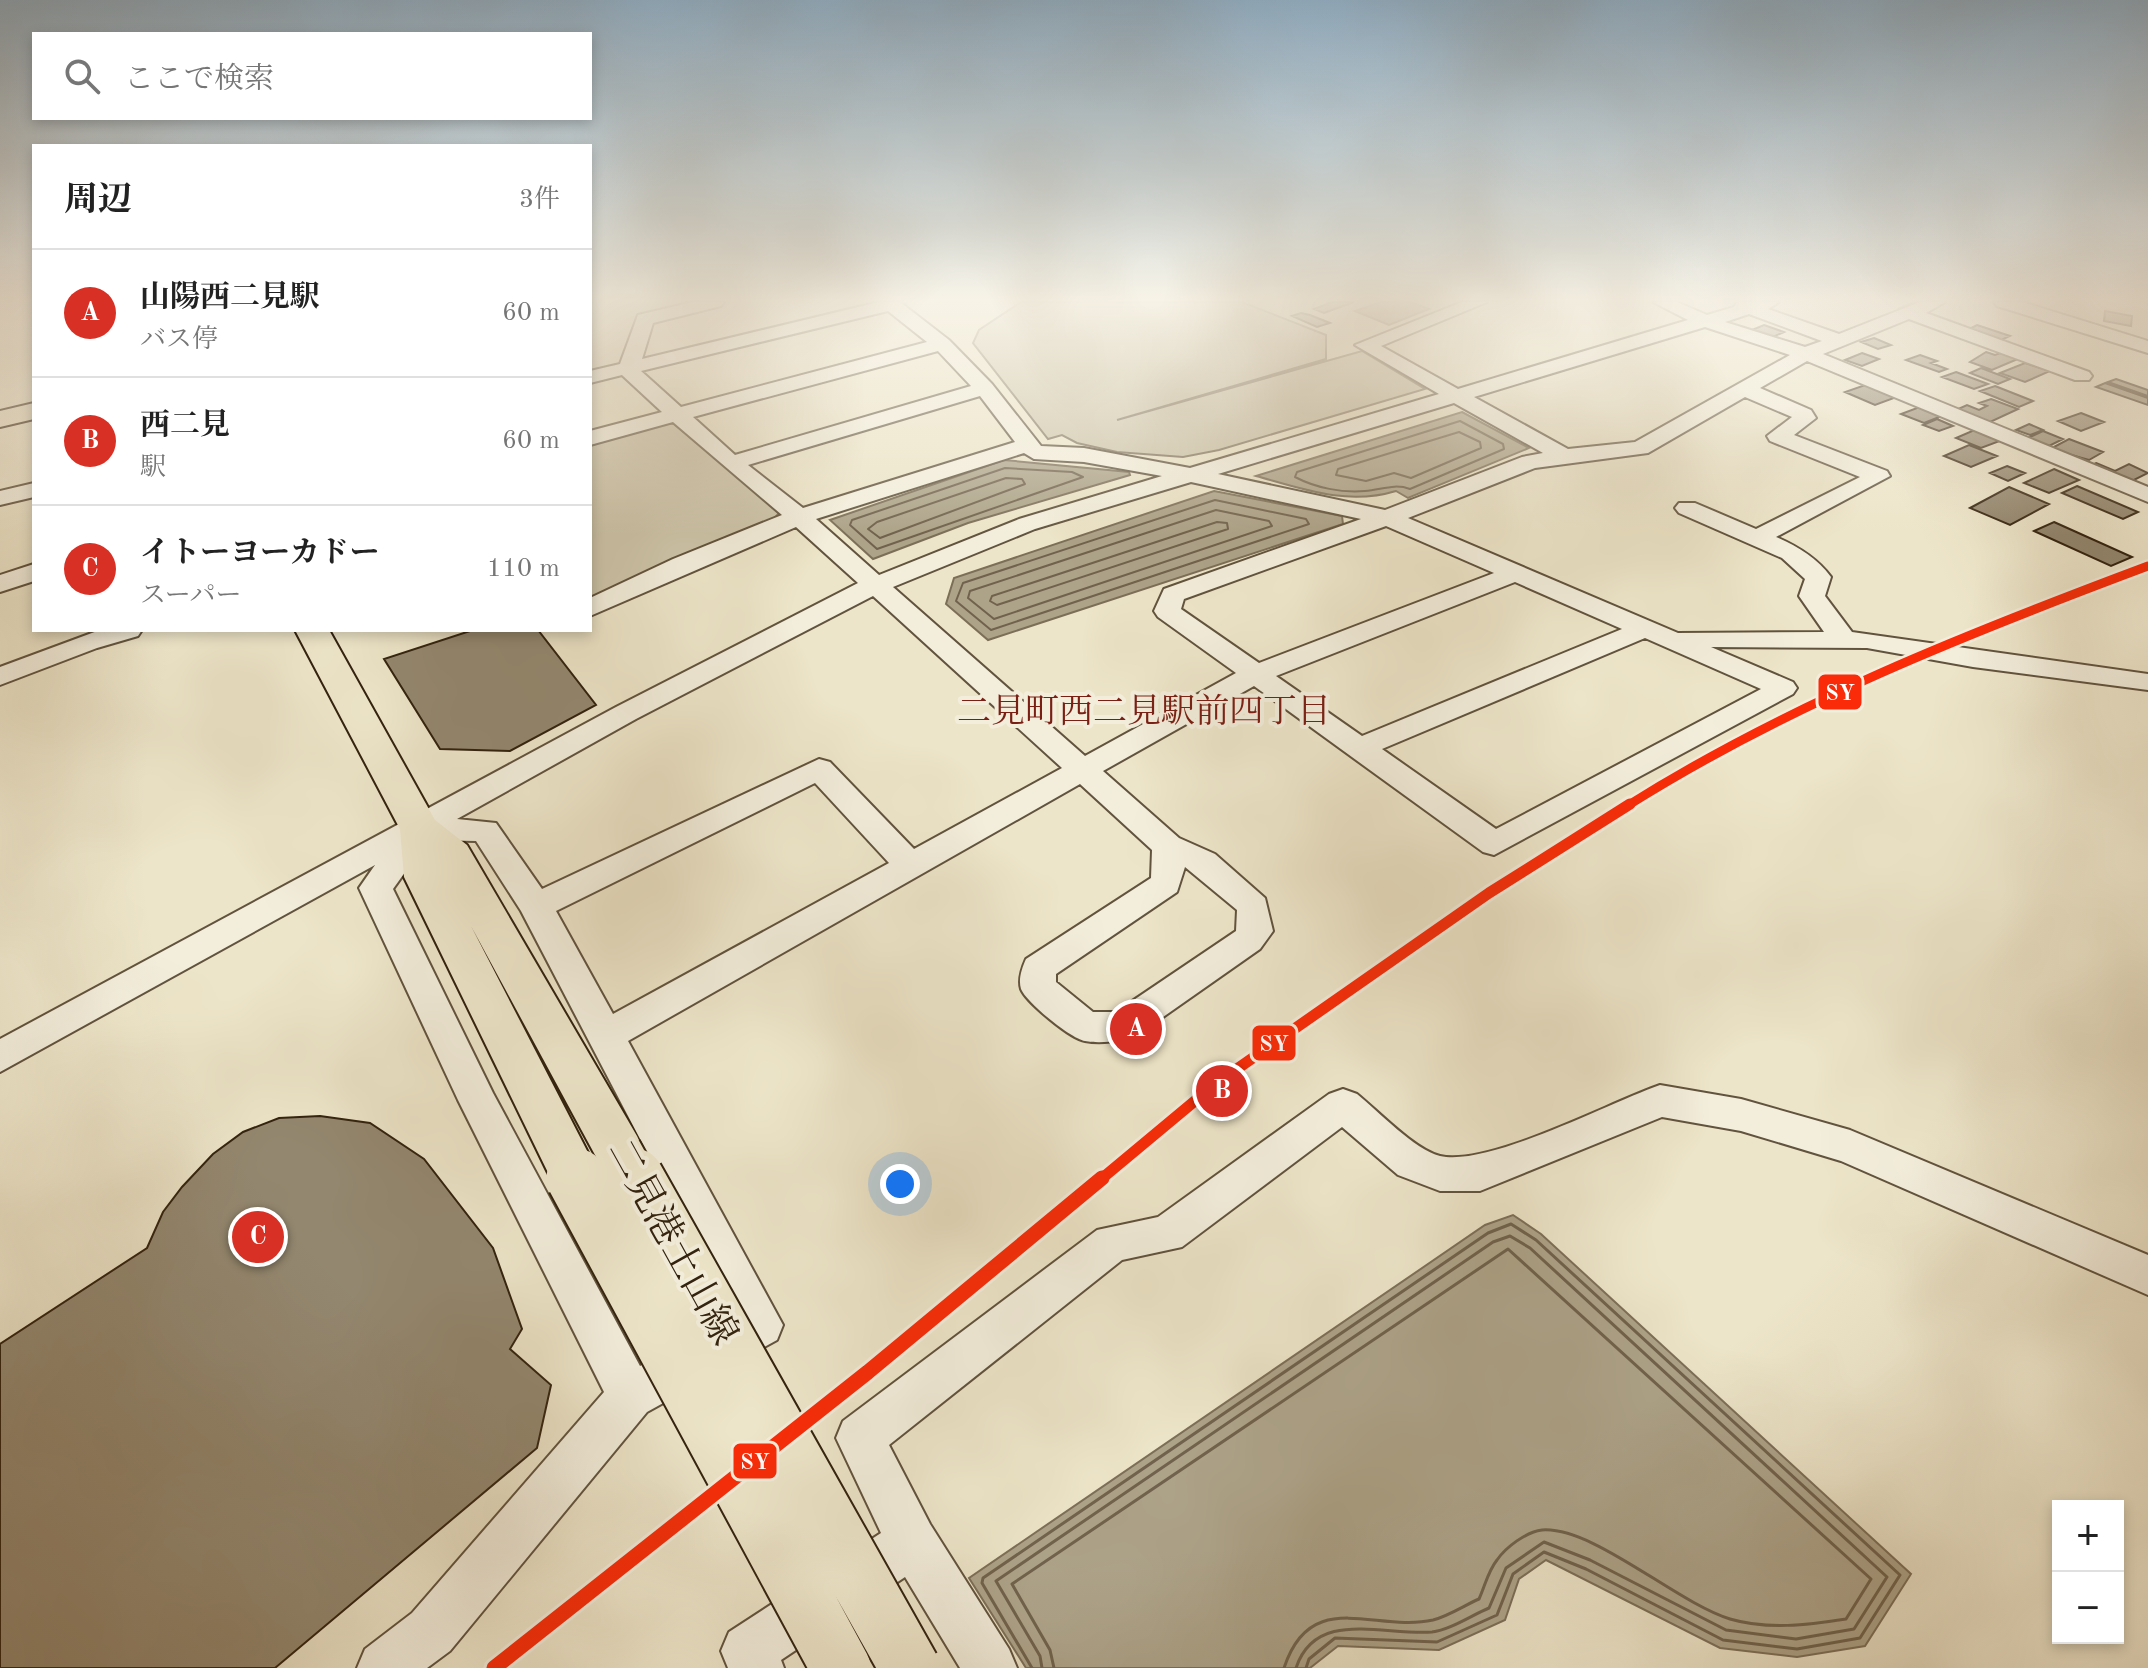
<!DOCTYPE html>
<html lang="ja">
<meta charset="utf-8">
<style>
body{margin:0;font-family:"Old Standard TT","Noto Serif JP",serif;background:#f2f2f2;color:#222}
.controls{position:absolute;right:24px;bottom:24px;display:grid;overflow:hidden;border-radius:0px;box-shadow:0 4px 12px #0003}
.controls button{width:72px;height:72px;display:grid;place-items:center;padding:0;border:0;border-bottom:2px solid #e0e0e0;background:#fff;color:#222;font:40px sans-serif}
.you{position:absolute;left:900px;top:1184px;width:28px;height:28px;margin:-20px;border:6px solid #fff;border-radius:50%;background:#1a73e8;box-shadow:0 0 0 12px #1a73e833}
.badge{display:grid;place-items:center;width:52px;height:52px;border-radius:50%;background:#d93025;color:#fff;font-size:26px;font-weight:700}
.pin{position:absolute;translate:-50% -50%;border:4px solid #fff;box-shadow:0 2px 8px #0006}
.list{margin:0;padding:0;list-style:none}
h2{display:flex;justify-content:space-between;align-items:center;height:104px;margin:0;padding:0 32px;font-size:34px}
h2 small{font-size:26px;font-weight:400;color:#767676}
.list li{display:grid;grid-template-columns:52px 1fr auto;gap:24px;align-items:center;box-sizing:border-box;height:128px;padding:0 32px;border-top:2px solid #e0e0e0}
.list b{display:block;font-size:30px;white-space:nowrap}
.list p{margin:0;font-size:26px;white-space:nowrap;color:#767676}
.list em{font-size:26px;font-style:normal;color:#767676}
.icon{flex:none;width:44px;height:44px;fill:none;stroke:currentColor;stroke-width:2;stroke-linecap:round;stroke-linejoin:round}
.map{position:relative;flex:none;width:2148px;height:1668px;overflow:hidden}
.search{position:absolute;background:#fff;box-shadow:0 4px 12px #0003;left:32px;top:32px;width:560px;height:88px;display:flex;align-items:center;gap:20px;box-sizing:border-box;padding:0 28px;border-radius:0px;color:#767676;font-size:30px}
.panel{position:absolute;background:#fff;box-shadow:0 4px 12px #0003;left:32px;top:144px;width:560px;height:488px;border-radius:0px}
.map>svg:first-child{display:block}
</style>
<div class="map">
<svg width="2148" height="1668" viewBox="0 0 2148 1668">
<rect width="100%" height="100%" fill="#ede5c9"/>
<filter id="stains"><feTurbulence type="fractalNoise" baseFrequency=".0025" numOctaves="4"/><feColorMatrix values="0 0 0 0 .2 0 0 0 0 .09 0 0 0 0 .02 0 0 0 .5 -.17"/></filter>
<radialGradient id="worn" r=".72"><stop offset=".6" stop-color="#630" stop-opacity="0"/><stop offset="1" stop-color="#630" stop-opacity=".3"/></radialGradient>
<path fill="#cdc4a9" stroke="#80735c" stroke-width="2" d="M1021 302H1242L1326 335V359L1117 420 1362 351 1425 389 1219 450 1183 457 1117 452 1077 443 1062 435 1048 439 973 343 979 330Z
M664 423 674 424 780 512 771 522 590 601V443Z"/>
<path fill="#ada389" stroke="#7c6f58" stroke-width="2" d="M1381 302H1410L1429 309 1389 325 1355 311Z
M1462 412 1529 448 1408 498 1396 491C1347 506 1303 489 1256 476Z
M1004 460 1129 472 1130 475 968 523 873 559 830 520Z
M1214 491 1342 516 1343 524 988 640 946 604 954 578Z
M1513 1215 1541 1234 1911 1574 1865 1646 1797 1657 1720 1648 1546 1560 1519 1579 1505 1620 1439 1650 1338 1646 1310 1668H1026L969 1578 1485 1225Z"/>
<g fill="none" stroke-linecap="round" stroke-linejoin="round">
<path stroke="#70624c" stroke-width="2" d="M1460 421 1503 444 1504 449 1410 489C1394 483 1381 490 1365 491 1342 493 1316 488 1295 477L1297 472Z
M1459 432 1480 442 1481 448 1411 478 1394 473 1366 481 1336 475 1338 469Z
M1005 468 1072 472 1083 477 877 549 850 525 852 520Z
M1006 478 1022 479 1025 484 880 538 868 529 877 522Z
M1215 500 1306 519 1309 524 991 630 956 601 963 583Z
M1216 510 1269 521 1272 526 994 619 968 598 970 591Z
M1217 522 1227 523 1228 529 997 605 990 601 992 596Z"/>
<path stroke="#70624c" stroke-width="3" d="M1032 1668 982 1583 983 1578 1488 1233 1511 1224 1536 1240 1900 1575 1860 1638 1797 1649 1723 1640 1586 1569 1544 1552 1513 1574 1497 1615 1437 1642 1335 1638 1309 1659 1306 1668
M1042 1668 1040 1656 996 1581 1493 1242 1510 1236 1530 1248 1887 1577 1854 1629 1796 1639 1726 1630 1590 1560 1544 1542 1506 1568 1489 1608C1472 1615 1450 1630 1432 1632 1384 1636 1316 1608 1296 1668
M1054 1668 1050 1650 1012 1584 1508 1249 1871 1579 1846 1619C1808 1625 1767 1630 1730 1619 1677 1603 1593 1526 1542 1530 1526 1532 1506 1547 1497 1560 1488 1571 1485 1586 1479 1599 1465 1605 1449 1616 1433 1620 1375 1633 1311 1586 1284 1668"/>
<path stroke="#7c6f58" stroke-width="6" d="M1900 310 1919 302"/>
</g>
<path fill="#93876f" stroke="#32220e" stroke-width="2" d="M1332 302H1354L1324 313 1314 309Z
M2105 311 2132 316 2131 326 2104 321Z
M1301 313 1310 315 1330 323 1317 327 1292 316Z
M1764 325 1784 332 1768 339 1747 332Z
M1977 325 2010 336 1999 341 1967 330Z
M1874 338 1891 345 1878 349 1861 342Z
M1986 352 1995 355 2003 352 2020 358 1992 370 1970 362Z
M1862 353 1879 359 1862 366 1845 360Z
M1920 355 1937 361 1931 363 1947 369 1939 372 1906 360Z
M2025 363 2050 371 2025 382 2000 373Z
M1981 368 2010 379 1998 384 1970 373Z
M1956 372 1988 384 1974 389 1942 377Z
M2116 379 2148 390V396L2108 382Z
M1871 383 1902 395 1875 405 1845 392Z
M2105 383 2148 398V405L2096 387Z
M1995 386 2033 401 2019 407 1980 391Z
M1991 399 2018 409 1988 423 1956 410 1967 405 1979 410 1987 406 1979 403Z
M1925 405 1947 414 1924 423 1901 414Z
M2081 413 2104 422 2081 431 2058 421Z
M1937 419 1953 426 1939 431 1923 425Z
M2029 424 2043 430 2030 435 2016 430Z
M1979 428 2005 439 1981 448 1956 438Z
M2043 431 2063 439 2049 446 2028 438Z
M2069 439 2103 452 2089 460 2050 449Z
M1969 445 1997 456 1971 467 1944 456Z
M2096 463 2115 471 2129 464 2148 473 2126 484 2086 468Z
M2007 466 2025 473 2008 481 1990 473Z
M2054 469 2079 480 2049 493 2024 483Z
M2077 486 2138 512 2123 519 2062 493Z
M2009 487 2049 504 2010 525 1970 508Z
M2054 522 2132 557 2111 566 2034 531Z
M473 630H538L596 705 510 751 440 749 384 659Z
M320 1116 370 1123 424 1159 493 1248 522 1329 510 1349 551 1385 537 1448 275 1668H0V1344L147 1248 163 1212 182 1187 213 1154 243 1132 279 1118Z"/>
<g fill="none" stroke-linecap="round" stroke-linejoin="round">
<defs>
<path id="minor" d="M693 302H724L721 306 653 323 642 359 879 302H900L949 340 992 384 1041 446 1084 448 1190 468 1439 394 1355 345 1462 302H1487L1381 346 1458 389 1688 320 1653 302H1677L1707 315 1734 307 1737 302H1779L1768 309 1839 334 1920 302H1945L1926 313 2089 372 2092 376 2089 380H2075L1909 319 1823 354 2148 487V502L1807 361 1760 388 1811 410 1816 418 1794 435 1887 471 1890 476 1776 537C1797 546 1817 558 1831 577L1825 596 1852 632 2148 674V690L1973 667 1867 648 1711 647 1793 682 1797 688 1793 694 1494 855 1483 852 1254 686 1103 771 1179 838 1215 854 1265 898 1273 931 1260 949 1136 1036C1121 1041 1101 1044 1085 1041 1071 1039 1026 1002 1021 989 1018 979 1022 968 1026 959L1151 878 1152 850 1080 784 628 1041 783 1325 777 1340 647 1412 450 1651 427 1668H357L365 1649 412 1613 604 1392 458 1100 359 888 375 865 0 1072V1039L616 707 858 583 796 527 590 616V598L673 559 782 515 673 422 590 445V431L662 412 622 375 590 383V371L620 364 638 315ZM888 311 927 342 681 407 641 371ZM1749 314 1822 341 1805 347 1725 322ZM1705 327 1790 355 1635 442 1568 449 1474 397ZM938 351 971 386 735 455 693 417ZM980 396 1015 442 803 508 748 465ZM1745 397 1792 417 1767 436 1770 441 1860 477 1756 529 1695 503H1679L1675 508 1679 513 1782 558 1805 579 1799 596 1824 632 1678 633 1408 518 1535 468 1648 453ZM1454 403 1543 453 1522 457 1385 510 1218 474ZM1024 453 1034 459 1084 462 1162 476 1019 519 879 575 816 519ZM1191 482 1361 519 1164 589 1154 611 1158 617 1236 673 1085 756 893 587 1035 529ZM1386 526 1494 573 1259 663 1181 609 1184 599ZM1515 582 1622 629 1362 736 1276 676ZM873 596 1062 768 914 849 830 762 819 759 542 889 496 823 457 819 636 719ZM1645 638 1761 689 1496 829 1382 749ZM815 783 889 863 613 1014 556 911ZM428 840 476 841 521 911 733 1317 640 1366 493 1093 393 889ZM1185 867 1237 910 1236 931 1116 1012H1093L1056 982V974L1177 892Z
M1994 302H2022L2148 341V353L1997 306Z
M34 483V497L0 505V491Z
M34 564V581L0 592V575Z
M100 630H142L138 636 97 648 0 685V667Z
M1660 1085 1741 1099 1850 1130 2148 1255V1295L1841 1161 1741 1131 1662 1117 1480 1191H1440L1398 1175 1342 1127 1182 1247 1122 1260 889 1445 930 1524 1009 1649 1017 1668H960L905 1577 781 1660 784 1668H728L721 1651 729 1632 881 1533 836 1438 843 1421 1097 1230 1158 1217 1329 1094 1343 1089 1357 1094C1378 1111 1415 1150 1440 1156 1489 1167 1608 1103 1660 1085Z"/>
<path id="major" d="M34 403V419L0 427V411Z
M295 630H329L435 820 467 845 637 1136 644 1151 637 1166 619 1172 601 1166 471 926 598 1172 591 1187 573 1194 555 1187 404 877 400 829Z"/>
</defs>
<use href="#minor" stroke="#61533d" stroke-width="4"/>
<use href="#major" stroke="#32220e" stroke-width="4"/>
<use href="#minor" fill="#f3eedc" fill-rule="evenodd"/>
<use href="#major" fill="#ede5c9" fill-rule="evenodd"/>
<defs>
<path id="major-bridge-far1" d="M619 1151 635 1180
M573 1172 577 1180"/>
<path id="major-bridge" d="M576 1178 841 1668
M634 1178 910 1668"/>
</defs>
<use href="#major-bridge-far1" stroke="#32220e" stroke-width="49" stroke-linecap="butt"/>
<use href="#major-bridge" stroke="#32220e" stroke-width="63" stroke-linecap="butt"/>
<use href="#major-bridge-far1" stroke="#ede5c9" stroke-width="45"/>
<use href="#major-bridge" stroke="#ede5c9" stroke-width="59"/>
<defs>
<path id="rail-1-far2" d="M1627 806C1789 704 1969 633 2148 566"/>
<path id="rail-1-far1" d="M1100 1180 1214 1085 1489 893 1630 804"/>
<path id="rail-1" d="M494 1668 868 1372 1102 1178"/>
</defs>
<use href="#rail-1-far2" stroke="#f3eedc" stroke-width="14"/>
<use href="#rail-1-far1" stroke="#f3eedc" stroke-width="17"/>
<use href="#rail-1" stroke="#f3eedc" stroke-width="21"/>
<use href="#rail-1-far2" stroke="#fa2b08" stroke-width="9"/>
<use href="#rail-1-far1" stroke="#fa2b08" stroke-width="11"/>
<use href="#rail-1" stroke="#fa2b08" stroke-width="15"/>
</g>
<linearGradient id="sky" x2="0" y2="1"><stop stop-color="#90adc2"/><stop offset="0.56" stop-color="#f7f3e7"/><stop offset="1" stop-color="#f7f3e7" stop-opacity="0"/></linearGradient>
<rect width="2148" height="535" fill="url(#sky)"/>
<g text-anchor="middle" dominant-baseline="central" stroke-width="8" stroke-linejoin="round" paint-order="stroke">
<g font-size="34" fill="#7a1f14" stroke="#f3eedc">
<text x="1144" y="713">二見町西二見駅前四丁目</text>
</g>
<g font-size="38" fill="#32220e" stroke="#f3eedc">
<text transform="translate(671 1243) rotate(61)">二見港土山線</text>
</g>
</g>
<g stroke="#f3eedc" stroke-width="3">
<rect x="1817" y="673" width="46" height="38" rx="8" fill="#fa2b08"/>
<rect x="1251" y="1024" width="46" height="38" rx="8" fill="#fa2b08"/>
<rect x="732" y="1442" width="46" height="38" rx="8" fill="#fa2b08"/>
</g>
<g font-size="22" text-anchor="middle" font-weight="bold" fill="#fff">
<text x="1840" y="700">SY</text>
<text x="1274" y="1051">SY</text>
<text x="755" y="1469">SY</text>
</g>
<rect width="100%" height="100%" filter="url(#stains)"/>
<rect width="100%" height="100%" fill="url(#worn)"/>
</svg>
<div class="controls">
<button>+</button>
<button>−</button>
</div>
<div class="you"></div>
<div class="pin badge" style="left:1136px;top:1029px">A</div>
<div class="pin badge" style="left:1222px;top:1091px">B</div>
<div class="pin badge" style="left:258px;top:1237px">C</div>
<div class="search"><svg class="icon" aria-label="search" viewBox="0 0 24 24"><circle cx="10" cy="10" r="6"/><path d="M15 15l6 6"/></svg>ここで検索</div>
<section class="panel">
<h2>周辺<small>3件</small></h2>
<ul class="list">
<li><span class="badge">A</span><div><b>山陽西二見駅</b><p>バス停</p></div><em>60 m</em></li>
<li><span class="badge">B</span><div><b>西二見</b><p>駅</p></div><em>60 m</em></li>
<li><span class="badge">C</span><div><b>イトーヨーカドー</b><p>スーパー</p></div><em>110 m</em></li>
</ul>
</section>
</div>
